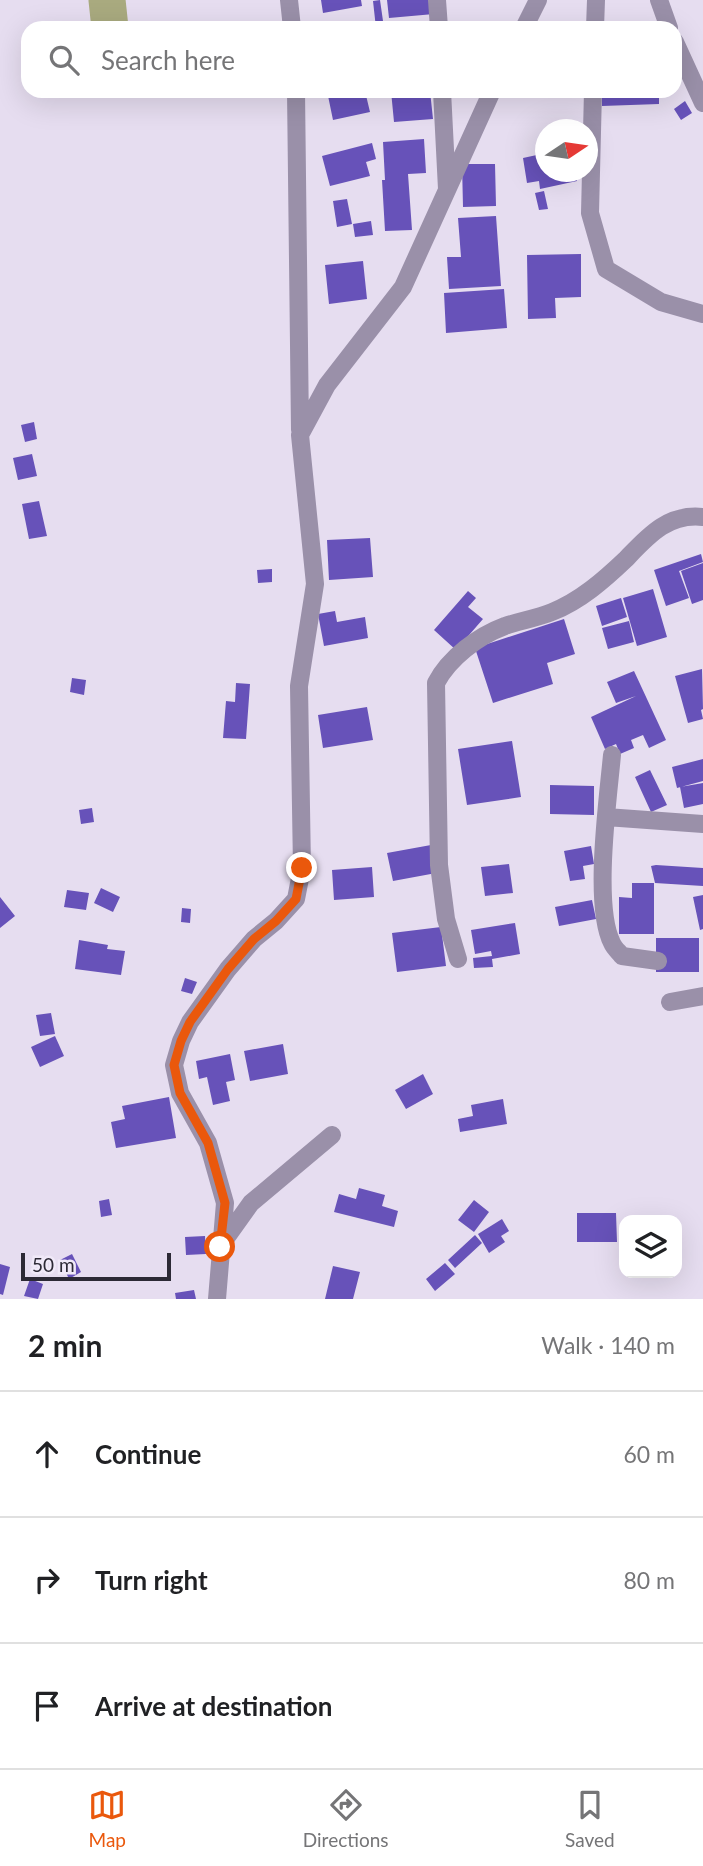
<!DOCTYPE html>
<meta charset="utf-8">
<style>
body{margin:0;font-family:Lato,sans-serif;background:#f2f2f2;color:#202124}
.controls{position:absolute;right:21px;bottom:21px;display:grid;overflow:hidden;border-radius:14px;box-shadow:0 7px 28px #0002}
.controls button{width:63px;height:63px;display:grid;place-items:center;padding:0;border:0;border-bottom:2px solid #e0e0e0;background:#fff;color:#202124;font:35px sans-serif}
.compass{position:absolute;left:535px;top:119px;width:63px;height:63px;border-radius:50%;background:#fff;box-shadow:0 7px 28px #0002;rotate:77deg}
.scale{position:absolute;left:21px;bottom:18px;width:150px;box-sizing:border-box;padding-left:7px;border:4px solid #2c2935;border-top:0;font-size:19px;line-height:24px;white-space:nowrap;color:#2c2935;-webkit-text-stroke:5px #f0e9f8;paint-order:stroke}
.stop{position:absolute;width:21px;height:21px;margin:-16px;border:5px solid #ea580c;border-radius:50%;background:#fff}
.stop.end{background:#ea580c;border-color:#fff;box-shadow:0 2px 7px #0008}
.list{margin:0;padding:0;list-style:none}
h2{display:flex;justify-content:space-between;align-items:center;height:91px;margin:0;padding:0 28px;font-size:30px}
h2 small{font-size:23px;font-weight:400;color:#757577}
.list li{display:grid;grid-template-columns:46px 1fr auto;gap:21px;align-items:center;box-sizing:border-box;height:126px;padding:0 28px;border-top:2px solid #e0e0e0}
.list b{display:block;font-size:26px;white-space:nowrap}
.list em{font-size:23px;font-style:normal;color:#757577}
.icon{flex:none;width:38px;height:38px;fill:none;stroke:currentColor;stroke-width:2;stroke-linecap:round;stroke-linejoin:round}
.map{position:relative;flex:none;width:703px;height:1299px;overflow:hidden}
.search{position:absolute;background:#fff;box-shadow:0 7px 28px #0002;left:21px;right:21px;top:21px;height:77px;display:flex;align-items:center;gap:18px;box-sizing:border-box;padding:0 24px;border-radius:21px;color:#757577;font-size:26px}
.sheet{height:469px;background:#fff}
nav{display:flex;justify-content:space-around;align-items:center;box-sizing:border-box;height:98px;border-top:2px solid #e0e0e0;background:#fff;font-size:19px;color:#757577}
nav a{display:grid;justify-items:center;gap:4px}
nav .on{color:#ea580c}
.map>svg:first-child{display:block}
</style>
<div class="map">
<svg width="703" height="1299" viewBox="0 0 703 1299">
<rect width="100%" height="100%" fill="#e6ddf0"/>
<g fill="none" stroke-linecap="round" stroke-linejoin="round">
<path stroke="#a9aa7f" stroke-width="37" d="M107 0 110 28"/>
</g>
<path fill="#6752b9" d="M321 0H361L362 6 323 13Z
M380 0 384 28H376L373 1Z
M387 0H432L434 14 389 18Z
M327 91H365L370 112 333 120Z
M391 91H430L433 119 394 122Z
M602 91H659V104L602 106Z
M685 101 692 113 681 120 674 109Z
M424 139 426 173 408 174 412 230 385 231 382 180H385L383 142Z
M372 143 376 159 366 162 370 176 330 186 322 156Z
M546 153V172H575L577 181 540 189 539 181 527 183 523 158Z
M462 164H495L496 206 463 207Z
M544 191 548 209 539 210 535 193Z
M347 199 352 224 337 227 333 201Z
M496 216 501 286 449 289 447 257H461L458 218Z
M371 221 373 235 355 237 353 224Z
M581 254V297L555 298 556 318 528 319 527 255Z
M363 261 367 299 329 304 325 265Z
M504 289 507 328 446 333 444 293Z
M34 422 37 439 25 442 21 425Z
M32 454 37 476 18 480 13 458Z
M39 501 47 536 29 539 22 504Z
M370 538 373 577 329 580 327 540Z
M701 554 703 562 679 571 689 598 666 606 654 570Z
M703 563V600L692 604 681 571Z
M272 569V582L258 583 257 570Z
M653 589 667 637 637 646 623 598Z
M468 591 476 598 468 607 483 619 456 650 434 630Z
M621 598 627 617 602 626 596 606Z
M335 611 337 622 365 617 368 638 324 646 318 614Z
M564 619 575 654 547 663 553 684 493 703 475 648Z
M629 621 634 642 608 649 602 628Z
M702 669 703 709 701 710 703 719 688 723 675 676Z
M634 671 666 740 649 748 643 735 631 740 634 748 620 754 616 744 605 749 591 717 636 696 616 703 607 682Z
M72 678 86 680 84 695 70 692Z
M236 683 250 684 246 739 223 738 226 701 235 702Z
M367 707 373 740 323 748 318 715Z
M512 741 521 797 467 805 458 749Z
M703 759V781L677 788 672 767Z
M650 770 667 805 651 812 635 777Z
M703 783V804L684 808 680 787Z
M550 785 594 786V815L550 814Z
M92 808 94 822 81 824 79 810Z
M442 843 447 871 393 881 387 853Z
M591 846 594 864 583 866 585 879 570 881 564 851Z
M509 864 513 893 485 896 481 867Z
M656 865 703 868V886L655 883 651 866Z
M372 867 374 897 334 900 332 870Z
M632 883H654V934H619V897L632 898Z
M101 888 120 897 113 912 94 903Z
M67 890 89 893 86 910 64 907Z
M703 895V929L700 930 693 897Z
M0 897 15 916 0 928Z
M592 900 596 919 559 926 555 907Z
M182 908 191 909 190 923 181 922Z
M515 923 520 954 492 959 493 967 474 968 473 958 492 956 491 951 475 954 471 930Z
M441 927 446 966 397 972 392 933Z
M656 938H699V972H656Z
M79 940 108 945 107 949 125 951 121 975 75 969Z
M185 978 197 982 192 994 181 991Z
M51 1013 55 1034 40 1036 36 1015Z
M55 1036 64 1056 40 1067 31 1047Z
M283 1044 288 1074 250 1081 244 1051Z
M230 1054 235 1080 226 1082 230 1101 213 1105 207 1077 199 1079 196 1061Z
M423 1074 433 1094 406 1109 395 1090Z
M169 1097 176 1138 116 1148 111 1122 125 1119 122 1106Z
M503 1099 507 1124 460 1132 458 1119 473 1116 471 1105Z
M359 1188 385 1195 382 1206 398 1211 394 1227 334 1212 339 1194 356 1199Z
M109 1199 112 1215 101 1217 99 1201Z
M474 1200 489 1212 474 1232 458 1220Z
M577 1213H616L617 1242H577Z
M502 1219 509 1231 501 1236 505 1242 489 1253 478 1234Z
M475 1235 482 1243 455 1268 448 1260Z
M205 1236 206 1254 186 1255 185 1237Z
M72 1254 81 1272 69 1279 60 1260Z
M445 1263 455 1274 435 1291 426 1279Z
M0 1264 10 1267 3 1295 0 1294Z
M333 1266 360 1272 353 1299H325Z
M30 1279 43 1284 38 1299 24 1296Z
M194 1290 196 1299H176L175 1293Z"/>
<g fill="none" stroke-linecap="round" stroke-linejoin="round">
<path stroke="#9a90a9" stroke-width="18" d="M289 0 292 28
M437 0 439 28
M659 0 669 28
M524 28 538 0
M595 28 596 0
M675 42 703 103
M296 91 300 430
M442 91 447 189
M593 91 590 213 606 269 661 302 703 314
M612 755C608 799 593 906 612 943 614 948 619 952 622 956L658 961
M606 817 703 824
M458 959 446 919 439 865 436 683C449 658 478 636 505 626 520 621 537 618 552 612 580 601 604 580 626 559 648 536 668 513 703 517
M670 1002 703 996
M221 1245 251 1203 332 1135
M217 1299 225 1203 208 1143 180 1093 174 1065 181 1041 190 1022 228 969 254 939 276 921 296 899 302 868 299 686 315 584 300 435 327 385 403 287 492 91"/>
</g>
<g fill="none" stroke-linecap="round" stroke-linejoin="round">
<path stroke="#ea580c" stroke-width="9" d="M220 1247 225 1203 208 1143 180 1093 174 1065 181 1041 190 1022 228 969 254 939 276 921 296 899 302 868"/>
</g>
</svg>
<div class="controls">
<button><svg class="icon" aria-label="layers" viewBox="0 0 24 24"><path d="M12 4l9 5-9 5-9-5zM3 14l9 5 9-5"/></svg></button>
</div>
<svg class="compass" viewBox="-18 -18 36 36"><path d="M0-13l5 13h-10z" fill="#e53935"/><path d="M0 13l5-13h-10z" fill="#757577"/></svg>
<div class="scale">50 m</div>
<div class="stop" style="left:220px;top:1247px"></div>
<div class="stop end" style="left:302px;top:868px"></div>
<div class="search"><svg class="icon" aria-label="search" viewBox="0 0 24 24"><circle cx="10" cy="10" r="6"/><path d="M15 15l6 6"/></svg>Search here</div>
</div>
<section class="sheet">
<h2>2 min<small>Walk · 140 m</small></h2>
<ul class="list">
<li><svg class="icon" aria-label="ahead" viewBox="0 0 24 24"><path d="M12 20V5M6 11l6-6 6 6"/></svg><div><b>Continue</b></div><em>60 m</em></li>
<li><svg class="icon" aria-label="right" viewBox="0 0 24 24"><path d="M7 20v-9h11M14 6l5 5-5 5"/></svg><div><b>Turn right</b></div><em>80 m</em></li>
<li><svg class="icon" aria-label="arrive" viewBox="0 0 24 24"><path d="M6 21V4h12l-3 4 3 4H6"/></svg><div><b>Arrive at destination</b></div></li>
</ul>
</section>
<nav>
<a class="on"><svg class="icon" aria-label="map" viewBox="0 0 24 24"><path d="M3 6l6-2 6 2 6-2v14l-6 2-6-2-6 2zM9 4v14M15 6v14"/></svg>Map</a>
<a><svg class="icon" aria-label="directions" viewBox="0 0 24 24"><path d="M12 3l9 9-9 9-9-9zM9 14v-3h6M13 9l2 2-2 2"/></svg>Directions</a>
<a><svg class="icon" aria-label="saved" viewBox="0 0 24 24"><path d="M7 4h10v16l-5-4-5 4z"/></svg>Saved</a>
</nav>
